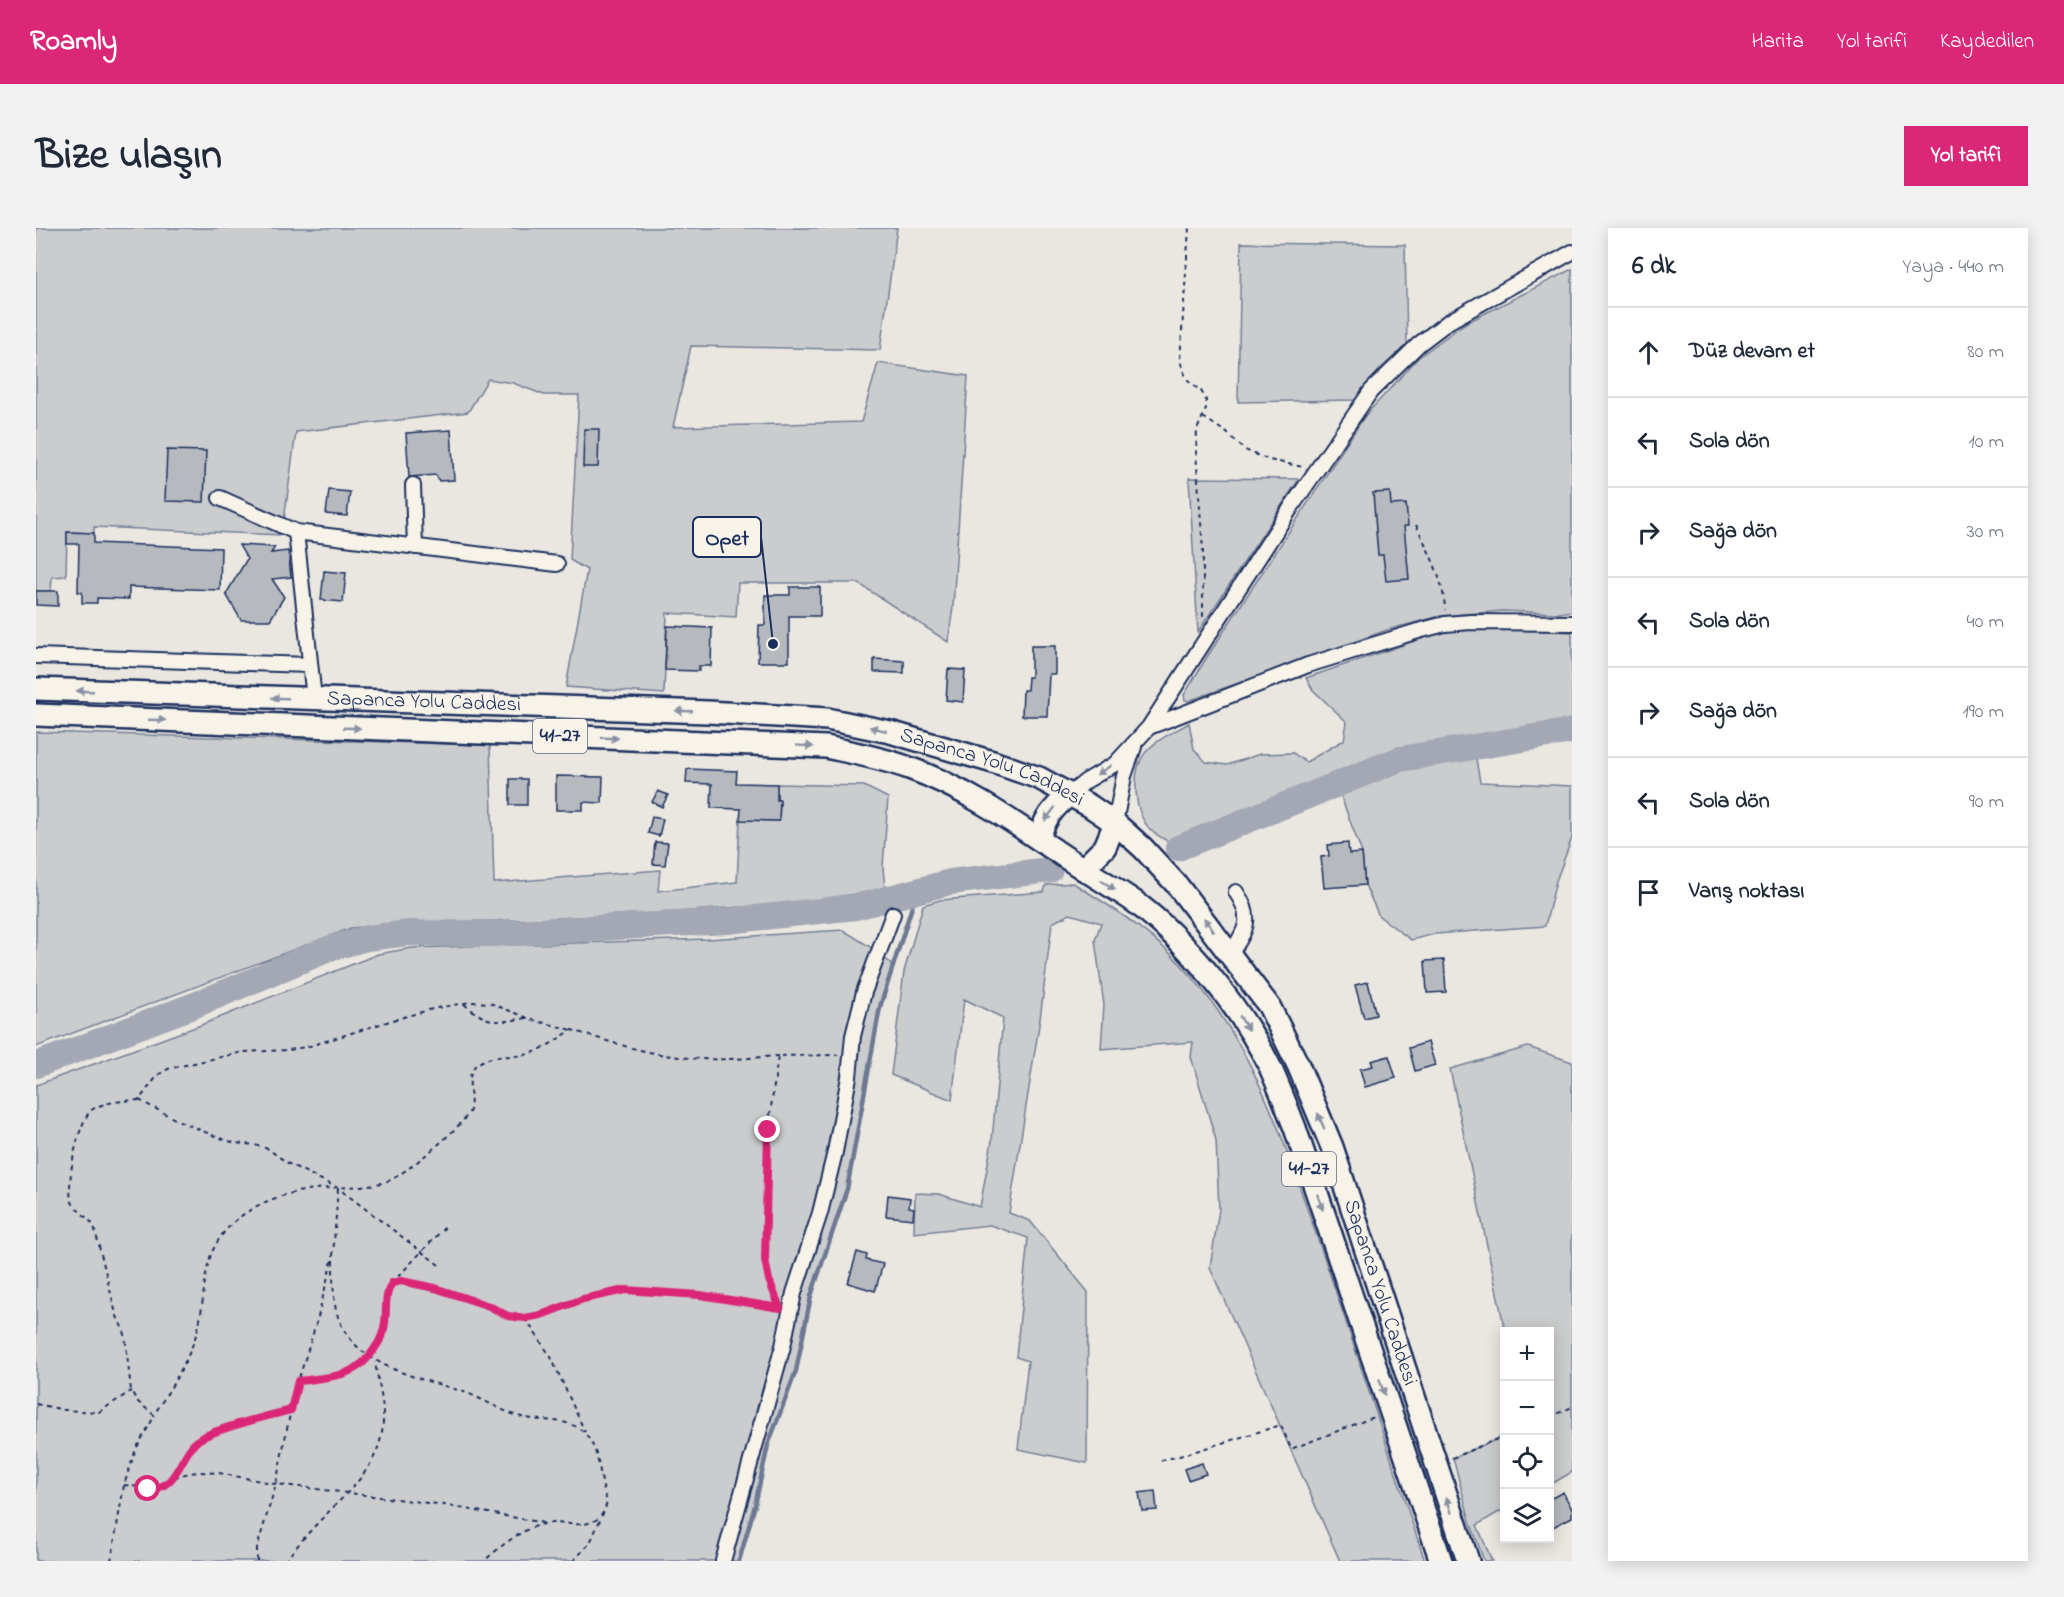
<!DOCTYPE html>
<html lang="tr">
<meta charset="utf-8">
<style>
body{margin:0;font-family:"Indie Flower",sans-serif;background:#f2f2f3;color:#1f2937}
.controls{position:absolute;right:18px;bottom:18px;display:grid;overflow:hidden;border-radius:0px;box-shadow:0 3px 15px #0003}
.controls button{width:54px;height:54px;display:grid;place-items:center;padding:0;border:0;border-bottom:2px solid #e0e1e3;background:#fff;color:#1f2937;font:30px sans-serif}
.stop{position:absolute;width:18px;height:18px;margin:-14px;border:4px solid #db2777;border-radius:50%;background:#fff}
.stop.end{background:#db2777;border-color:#fff;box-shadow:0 2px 6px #0008}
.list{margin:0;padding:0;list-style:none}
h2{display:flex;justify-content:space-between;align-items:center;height:78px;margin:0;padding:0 24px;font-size:26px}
h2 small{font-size:20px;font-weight:400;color:#747a83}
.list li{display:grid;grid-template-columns:39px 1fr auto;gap:18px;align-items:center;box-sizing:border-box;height:90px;padding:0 24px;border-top:2px solid #e0e1e3}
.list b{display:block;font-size:22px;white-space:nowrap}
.list em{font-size:20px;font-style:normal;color:#747a83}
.icon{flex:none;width:33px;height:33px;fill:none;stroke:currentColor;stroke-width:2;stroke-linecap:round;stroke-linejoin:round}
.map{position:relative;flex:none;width:1536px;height:1333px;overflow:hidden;border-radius:0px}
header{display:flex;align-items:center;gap:36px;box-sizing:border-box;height:84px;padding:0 30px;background:#db2777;color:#fff}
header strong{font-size:28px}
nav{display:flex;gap:33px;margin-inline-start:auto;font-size:21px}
.intro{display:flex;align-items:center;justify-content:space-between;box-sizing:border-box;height:144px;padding:0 36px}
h1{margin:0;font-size:42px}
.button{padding:15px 27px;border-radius:0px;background:#db2777;color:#fff;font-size:21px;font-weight:700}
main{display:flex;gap:36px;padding:0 36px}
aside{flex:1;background:#fff;border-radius:0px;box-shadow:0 3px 15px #0003}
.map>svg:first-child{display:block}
</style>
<header>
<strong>Roamly</strong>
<nav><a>Harita</a><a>Yol tarifi</a><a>Kaydedilen</a></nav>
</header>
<div class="intro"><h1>Bize ulaşın</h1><a class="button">Yol tarifi</a></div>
<main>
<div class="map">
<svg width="1536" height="1333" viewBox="0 0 1536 1333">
<rect width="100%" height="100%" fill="#eae7e0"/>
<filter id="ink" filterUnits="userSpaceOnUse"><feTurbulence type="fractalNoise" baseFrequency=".0167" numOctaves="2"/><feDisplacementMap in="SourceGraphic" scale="12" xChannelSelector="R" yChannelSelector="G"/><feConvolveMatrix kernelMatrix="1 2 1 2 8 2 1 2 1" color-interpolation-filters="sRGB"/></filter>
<g filter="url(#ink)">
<path fill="#cbcccd" stroke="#737e96" stroke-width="1.5" d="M0 0H861L844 122 655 118 637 199 825 194 842 135 932 148 917 379 912 414 822 355H702L700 389 631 385 628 466 530 459 551 342 534 332 543 167H508L477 155 452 151 432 184 260 204 246 307 58 299V305L31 304 30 348 16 349 15 363H0Z
M1205 15 1369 17 1371 117 1344 141 1321 172 1202 174Z
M1536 41V383L1523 385 1466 383 1404 388 1351 402 1152 473 1149 472 1148 467 1171 429 1328 189 1383 129 1428 96Z
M1153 250 1263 251 1162 404Z
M1474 401 1536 404V503L1438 519 1444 554 1536 558V610L1520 653 1509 698 1399 706 1375 712 1343 688 1329 657 1326 625 1301 558 1142 620C1134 615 1126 610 1118 605 1108 597 1103 584 1101 572 1094 524 1116 516 1153 495L1158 521 1170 534 1191 537 1224 526 1257 525 1270 534 1308 512 1311 494 1277 462 1270 450 1408 403Z
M0 504 454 517 458 655 624 642 622 663 701 654 704 592 743 593 744 572H741V556L828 558 852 570 847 639 849 662 756 675 640 684 458 693 376 694 315 700 0 819Z
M1037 655C1081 682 1124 710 1157 750 1221 826 1248 914 1280 1006 1318 1114 1352 1224 1389 1333H1304L1174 1040 1183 981 1180 912 1155 829 1157 814 1065 821 1068 777 1059 712 1065 695 1034 686 1016 695 1004 791 973 985 994 993 1052 1064 1051 1235 982 1221 992 1133 980 1129 992 1010 954 997 878 1005 879 965 903 966 944 979 956 913 967 790 928 771 916 872 855 847 868 744 887 677 904 672 1008 664 1010 657Z
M807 702 833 718 856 736 837 813 828 874 811 961 775 1068 760 1143 732 1217 719 1277 703 1333H0V857L165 797 342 726 376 720 672 711Z
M1492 819 1536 834V1244L1514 1257V1104L1469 1103 1414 841Z
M1468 1208V1281L1441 1297 1456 1333H1448L1434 1293 1417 1230Z"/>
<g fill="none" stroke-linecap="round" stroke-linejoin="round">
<path stroke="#6d7892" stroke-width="4.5" d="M703 1333 719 1277 732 1217 760 1143 775 1068 811 961 844 779 881 663"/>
<path stroke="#a3a8b4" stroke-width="26" d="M1142 620 1364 531 1536 503
M0 837 159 777 295 720 331 710 373 705 454 706 692 693 820 679 914 654 1014 642"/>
</g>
<path fill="#b6babf" stroke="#1b2f5e" stroke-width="1.5" d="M548 201H563L562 239H547Z
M415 202 418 252 403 253 400 247 373 249 370 205Z
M131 222 170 223 168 274 129 273Z
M293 262 314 264 311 288 290 286Z
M1354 264 1355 277 1370 276 1372 298H1368L1373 351 1350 353 1347 327H1342L1337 265Z
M31 304 58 305V315L185 320 184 362 93 359V371L61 370V375H46V364H42L43 316H31Z
M203 317 239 319 235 325 252 323 255 349 236 351 248 369 234 392H205L190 366 211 331Z
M288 343 310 345 307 374 285 372Z
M754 359H784V388H753V434H722L723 397H729V367H754Z
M0 363H22V378L0 377Z
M631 398 676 400 675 438H663V443L629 442Z
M995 418H1019V446H1013L1011 488H986L987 462H991L992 449H995Z
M838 431 868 433V445L838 444Z
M912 441 929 442 927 474 910 472Z
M651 541 701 543 700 555 741 556V572H744L743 593 704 592 705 581 675 580 676 556 650 555Z
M520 548 567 549 566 575 547 574V582H520Z
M474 551H491V577H474Z
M622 563 632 567 626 579 616 574Z
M616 589 627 591 623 608 612 605Z
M619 614 632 615 629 637 617 636Z
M1312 615 1313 626 1326 625 1329 657 1288 660 1285 629 1293 628 1292 617Z
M1408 732 1410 764 1391 765 1389 733Z
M1332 754 1340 787 1328 790 1319 757Z
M1392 814 1399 837 1379 843 1373 820Z
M1353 828 1360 850 1329 859 1324 841 1337 838 1335 833Z
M852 967 874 970 873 979 878 980 877 991 850 988Z
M821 1024 831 1027 830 1032 847 1036 839 1063 812 1055Z
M1166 1235 1170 1246 1152 1252 1148 1241Z
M1119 1263 1121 1282 1106 1283 1103 1265Z
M1527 1264 1536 1281V1289L1517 1299 1514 1292V1271Z"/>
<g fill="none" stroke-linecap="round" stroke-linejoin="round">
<defs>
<path id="minor" d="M377 257 379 319
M184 270 260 304
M0 428 274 437
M278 471 260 304 521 336
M1113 499 1272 437 1382 403 1409 396 1435 394 1536 395
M1033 567 1050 553 1079 536 1113 499 1256 278 1335 163 1383 116 1412 94 1536 24
M1079 595 1088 548 1098 519
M1194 726C1210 703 1218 690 1200 664
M687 1333 747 1118 758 1065 784 985 799 924 813 849 817 808 828 764 857 686"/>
<g id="highway">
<path id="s1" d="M0 461 672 484 791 491 854 504 957 534 1003 550 1054 578 1079 595 1107 620 1141 657 1233 778 1262 837 1296 919 1432 1333"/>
<path d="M0 487 790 519C818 525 846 530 873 540 927 559 976 593 1023 625 1048 642 1074 657 1099 674 1150 712 1205 780 1233 837 1243 858 1251 880 1259 900L1405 1333"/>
<path d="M1003 611C1008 591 1017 580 1033 567"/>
<path d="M1047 641 1069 619 1079 595"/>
</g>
</defs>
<use href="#minor" stroke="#1b2f5e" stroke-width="18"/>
<use href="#highway" stroke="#1b2f5e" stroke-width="26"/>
<path stroke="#1b2f5e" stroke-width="2" stroke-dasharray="4.5 4.5" stroke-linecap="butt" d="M1153 0 1144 132C1148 145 1151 157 1164 161L1170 172V181L1161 202 1160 224 1167 323V390
M1167 189 1191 205 1209 222 1233 232 1267 239
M1380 297C1393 324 1408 352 1409 382
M428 776C452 796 461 795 491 790
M103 872C88 873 70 873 57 881 42 890 29 959 36 974 41 983 52 989 58 998L80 1086 89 1106 95 1163 102 1174 118 1187C133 1162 150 1137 159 1110 168 1086 166 1058 173 1033 188 981 250 960 299 960
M297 1032C297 1047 297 1062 299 1077 310 1138 379 1148 428 1164 448 1171 466 1184 486 1189 507 1195 536 1188 551 1208 565 1226 563 1252 571 1273 565 1309 527 1291 507 1296 485 1301 464 1319 448 1333
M403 1037 302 960 253 936 232 921 219 917 199 915 181 909 139 891 103 872 122 847 132 841 207 824 253 822 274 818 357 792 400 780 435 774 454 775 497 792 536 802
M356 1055 410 998
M742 1074 733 1052 729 1032 732 902 742 828 802 827
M489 1090 515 1129 549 1204
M262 1153C296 1148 321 1150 340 1118 344 1111 348 1104 349 1096 352 1081 347 1068 356 1055L365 1053 399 1060 453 1078 472 1088 489 1090 505 1087 547 1071 589 1062 664 1067 742 1079
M0 1176 29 1182 63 1184 95 1163
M1514 1189 1536 1179
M1416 1230 1468 1208
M1125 1232 1140 1229 1245 1197 1255 1221 1338 1189
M138 1249C143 1240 147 1228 154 1221 172 1200 227 1190 254 1182
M88 1257 118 1261 123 1259 138 1249 153 1245 164 1244 183 1245 240 1256 408 1277 508 1295
M75 1333 88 1257 100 1221 119 1187
M221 1333V1320L240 1256 258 1166 281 1093 297 1028 302 960C318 958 337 958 352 953 367 948 430 896 434 882 437 869 429 848 439 838 454 824 478 831 496 825 510 820 523 810 536 802 574 814 613 827 653 830 683 833 712 830 742 828
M249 1333C258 1322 266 1312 276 1301 305 1269 346 1241 347 1193 348 1174 342 1153 339 1134
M537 1333 554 1315 568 1283"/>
<use href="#minor" stroke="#f7f3e8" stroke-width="14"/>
<use href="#highway" stroke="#f7f3e8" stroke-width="21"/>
</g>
<defs><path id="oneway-solid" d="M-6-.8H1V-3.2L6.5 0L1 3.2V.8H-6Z" transform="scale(1.5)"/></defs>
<g fill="#8991a3">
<use href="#oneway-solid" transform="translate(49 463) rotate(-178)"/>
<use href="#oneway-solid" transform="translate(244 470) rotate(-178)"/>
<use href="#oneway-solid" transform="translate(648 483) rotate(-178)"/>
<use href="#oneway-solid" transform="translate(121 492) rotate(2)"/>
<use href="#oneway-solid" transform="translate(316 500) rotate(2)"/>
<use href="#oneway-solid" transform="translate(842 501) rotate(-167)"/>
<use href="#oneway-solid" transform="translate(574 510) rotate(2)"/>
<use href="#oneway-solid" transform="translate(769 518) rotate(4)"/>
<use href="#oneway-solid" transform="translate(1068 542) rotate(147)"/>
<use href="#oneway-solid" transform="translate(1014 586) rotate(127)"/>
<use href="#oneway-solid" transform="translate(1072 657) rotate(33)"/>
<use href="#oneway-solid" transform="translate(1173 697) rotate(-126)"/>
<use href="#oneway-solid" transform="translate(1208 795) rotate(58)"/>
<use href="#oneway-solid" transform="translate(1285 893) rotate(-113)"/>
<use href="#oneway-solid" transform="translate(1284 974) rotate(71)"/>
<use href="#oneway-solid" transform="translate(1346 1159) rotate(71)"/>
<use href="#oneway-solid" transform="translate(1413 1277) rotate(-108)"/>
</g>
</g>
<g fill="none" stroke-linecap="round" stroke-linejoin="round" filter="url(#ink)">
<path stroke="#db2777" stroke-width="8" d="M112 1261C142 1262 143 1227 162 1212 179 1200 233 1188 255 1182L262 1153C294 1149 321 1150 339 1120 344 1113 348 1104 349 1095 351 1080 348 1067 356 1055L365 1053 399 1060 453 1078 472 1088 489 1090 505 1087 547 1071 589 1062 664 1067 744 1080 733 1052 729 1032 732 902"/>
</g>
<g text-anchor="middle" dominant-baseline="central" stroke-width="4.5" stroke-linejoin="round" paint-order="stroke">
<g fill="#f7f3e8" stroke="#5d6a87" stroke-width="1.5">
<rect x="497" y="491" width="54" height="34" rx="4.5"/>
<rect x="1246" y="924" width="54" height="34" rx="4.5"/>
</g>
<g font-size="20" font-weight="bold" fill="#1b2f5e">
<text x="524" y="508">41-27</text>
<text x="1273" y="941">41-27</text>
</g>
<g font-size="21" fill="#1b2f5e" stroke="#f7f3e8">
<text stroke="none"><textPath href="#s1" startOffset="388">Sapanca Yolu Caddesi</textPath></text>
<text stroke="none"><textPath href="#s1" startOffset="964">Sapanca Yolu Caddesi</textPath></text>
<text stroke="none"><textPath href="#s1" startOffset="1648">Sapanca Yolu Caddesi</textPath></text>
</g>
</g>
<path fill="none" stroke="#1b2f5e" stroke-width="2" d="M737 416L725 309"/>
<circle fill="#1b2f5e" stroke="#f7f3e8" stroke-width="2" cx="737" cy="416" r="6"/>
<rect fill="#f7f3e8" stroke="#1b2f5e" stroke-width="2" x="657" y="289" width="68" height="40" rx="6"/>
<g font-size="22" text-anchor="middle" font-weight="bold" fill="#1b2f5e">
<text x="691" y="317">Opet</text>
</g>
</svg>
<div class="controls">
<button>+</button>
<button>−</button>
<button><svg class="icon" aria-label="locate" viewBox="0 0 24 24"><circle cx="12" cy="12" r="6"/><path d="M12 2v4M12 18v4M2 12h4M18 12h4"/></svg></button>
<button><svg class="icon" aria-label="layers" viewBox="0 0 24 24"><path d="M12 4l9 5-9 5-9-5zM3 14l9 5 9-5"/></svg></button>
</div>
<div class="stop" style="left:112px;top:1261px"></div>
<div class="stop end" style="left:732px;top:902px"></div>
</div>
<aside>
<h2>6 dk<small>Yaya · 440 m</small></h2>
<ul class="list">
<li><svg class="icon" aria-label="ahead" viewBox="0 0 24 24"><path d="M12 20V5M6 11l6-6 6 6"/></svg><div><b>Düz devam et</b></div><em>80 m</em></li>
<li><svg class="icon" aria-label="left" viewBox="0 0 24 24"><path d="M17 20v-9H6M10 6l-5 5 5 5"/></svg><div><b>Sola dön</b></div><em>10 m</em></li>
<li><svg class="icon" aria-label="right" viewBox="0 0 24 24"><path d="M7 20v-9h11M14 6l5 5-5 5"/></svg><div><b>Sağa dön</b></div><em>30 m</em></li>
<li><svg class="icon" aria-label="left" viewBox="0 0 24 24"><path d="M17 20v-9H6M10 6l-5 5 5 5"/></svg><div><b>Sola dön</b></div><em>40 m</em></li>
<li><svg class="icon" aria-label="right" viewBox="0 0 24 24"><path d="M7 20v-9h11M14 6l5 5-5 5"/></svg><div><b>Sağa dön</b></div><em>190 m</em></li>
<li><svg class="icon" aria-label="left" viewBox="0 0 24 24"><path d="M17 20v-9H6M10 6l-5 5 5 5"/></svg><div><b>Sola dön</b></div><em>90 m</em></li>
<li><svg class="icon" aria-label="arrive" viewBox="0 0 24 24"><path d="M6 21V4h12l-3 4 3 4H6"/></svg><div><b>Varış noktası</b></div></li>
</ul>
</aside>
</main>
